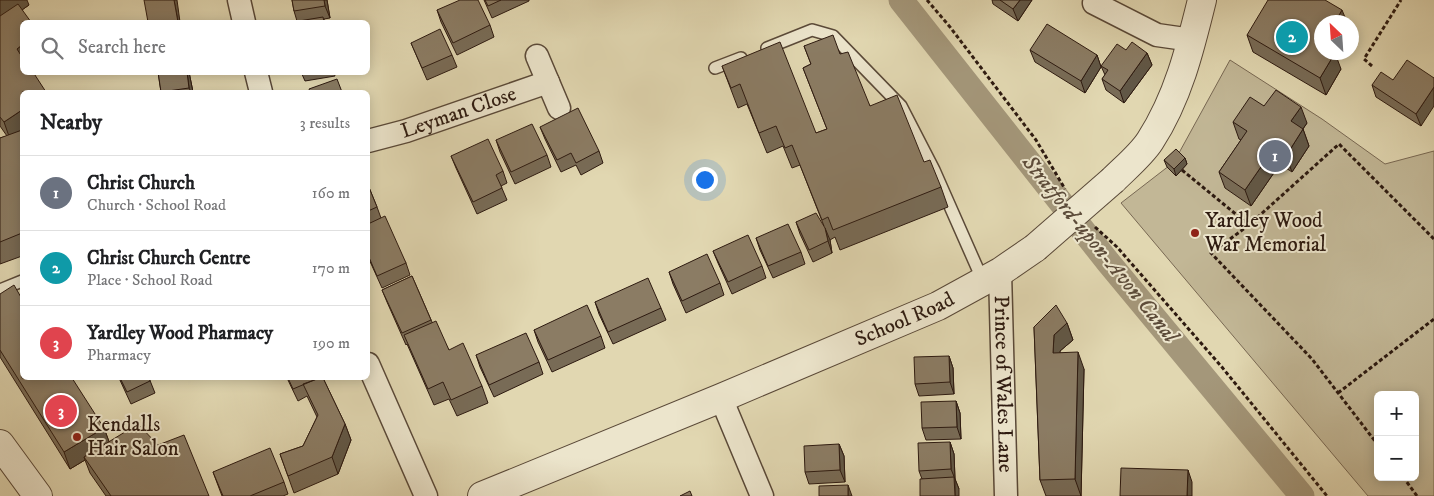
<!DOCTYPE html>
<meta charset="utf-8">
<style>
body{margin:0;font-family:"IM FELL DW Pica",serif;background:#f6f6f6;color:#202124}
.controls{position:absolute;right:15px;bottom:15px;display:grid;overflow:hidden;border-radius:8px;box-shadow:0 2px 12px #0003}
.controls button{width:45px;height:45px;display:grid;place-items:center;padding:0;border:0;border-bottom:1px solid #e0e0e0;background:#fff;color:#202124;font:25px sans-serif}
.compass{position:absolute;left:1314px;top:15px;width:45px;height:45px;border-radius:50%;background:#fff;box-shadow:0 2px 12px #0003;rotate:335deg}
.you{position:absolute;left:704px;top:179px;width:18px;height:18px;margin:-12px;border:4px solid #fff;border-radius:50%;background:#1a73e8;box-shadow:0 0 0 8px #1a73e833}
.badge{display:grid;place-items:center;width:32px;height:32px;border-radius:50%;background:#2563eb;color:#fff;font-size:16px;font-weight:700}
.pin{position:absolute;translate:-50% -50%;border:2px solid #fff;box-shadow:0 1px 5px #0006}
.list{margin:0;padding:0;list-style:none}
h2{display:flex;justify-content:space-between;align-items:center;height:65px;margin:0;padding:0 20px;font-size:21px}
h2 small{font-size:16px;font-weight:400;color:#757577}
.list li{display:grid;grid-template-columns:32px 1fr auto;gap:15px;align-items:center;box-sizing:border-box;height:75px;padding:0 20px;border-top:1px solid #e0e0e0}
.list b{display:block;font-size:19px;white-space:nowrap}
.list p{margin:0;font-size:16px;white-space:nowrap;color:#757577}
.list em{font-size:16px;font-style:normal;color:#757577}
.icon{flex:none;width:28px;height:28px;fill:none;stroke:currentColor;stroke-width:2;stroke-linecap:round;stroke-linejoin:round}
.map{position:relative;flex:none;width:1434px;height:496px;overflow:hidden}
.search{position:absolute;background:#fff;box-shadow:0 2px 12px #0003;left:20px;top:20px;width:350px;height:55px;display:flex;align-items:center;gap:12px;box-sizing:border-box;padding:0 18px;border-radius:8px;color:#757577;font-size:19px}
.panel{position:absolute;background:#fff;box-shadow:0 2px 12px #0003;left:20px;top:90px;width:350px;height:290px;border-radius:8px}
.map>svg:first-child{display:block}
</style>
<div class="map">
<svg width="1434" height="496" viewBox="0 0 1434 496">
<rect width="100%" height="100%" fill="#e1d7b1"/>
<filter id="stains"><feTurbulence type="fractalNoise" baseFrequency=".004" numOctaves="4"/><feColorMatrix values="0 0 0 0 .2 0 0 0 0 .09 0 0 0 0 .02 0 0 0 .5 -.17"/></filter>
<radialGradient id="worn" r=".72"><stop offset=".6" stop-color="#630" stop-opacity="0"/><stop offset="1" stop-color="#630" stop-opacity=".3"/></radialGradient>
<path fill="#c2b796" stroke="#786853" fill-rule="evenodd" d="M1230 60 1322 119 1385 164 1434 151V496H1368L1121 203 1174 162ZM1378 395H1415V477H1378Z"/>
<g fill="none" stroke-linecap="round" stroke-linejoin="round">
<path stroke="#a4977a" stroke-width="25" d="M901 0 1108 262 1302 496"/>
<defs>
<path id="service" d="M767 48 812 30 833 36 901 106 934 170 983 281
M715 68 741 58
M0 290 22 281"/>
<g id="minor">
<path d="M239 0 244 22"/>
<path d="M1094 3 1157 35 1192 40"/>
<path d="M537 56 559 108"/>
<path d="M256 72 261 92"/>
<path id="s1" d="M368 141 406 131 548 82"/>
<path id="s2" d="M1000 272 1006 496"/>
<path d="M368 364 426 496"/>
<path d="M721 398 762 496"/>
</g>
<g id="tertiary">
<path d="M1113 180C1125 168 1141 155 1150 141 1178 98 1190 49 1202 0"/>
<path d="M0 444 38 496"/>
<path id="s3" d="M482 496 721 398 938 306 1000 272 1035 248"/>
</g>
</defs>
<use href="#service" stroke="#5a4938" stroke-width="14"/>
<use href="#minor" stroke="#5a4938" stroke-width="25"/>
<use href="#tertiary" stroke="#5a4938" stroke-width="30"/>
<path stroke="#2d1a10" stroke-width="3" stroke-dasharray="4 2.5" stroke-linecap="butt" d="M927 0 950 27 1036 140 1065 189
M1372 66 1364 59 1401 0
M1182 170 1249 225 1339 144 1434 239
M1249 225 1211 253 1312 359 1378 445
M1095 227 1117 247 1221 366 1327 496
M1338 393 1434 319
M1403 477 1417 496"/>
<use href="#service" stroke="#ece5cc" stroke-width="11"/>
<use href="#minor" stroke="#ece5cc" stroke-width="22"/>
<use href="#tertiary" stroke="#ece5cc" stroke-width="28"/>
<defs>
<path id="tertiary-bridge" d="M1035 248 1113 180"/>
</defs>
<use href="#tertiary-bridge" stroke="#5a4938" stroke-width="30" stroke-linecap="butt"/>
<use href="#tertiary-bridge" stroke="#ece5cc" stroke-width="28"/>
</g>
<path fill="#786b56" stroke="#2d1a10" d="M0 0 29 5 22 10V256L0 264V138L7 136 0 126Z
M292 0H327L330 18 324 19 325 22H293L297 21 294 11Z
M484 0H529V1L492 18Z
M992 0H1032L1018 21 993 4Z
M437 10 490 25 494 37 457 55 441 22Z
M1247 35 1322 52 1341 69 1326 95 1253 52Z
M411 43 452 55 457 67 427 80Z
M804 46 840 54 870 106 924 162 941 187 948 207 840 250 835 237 830 240 832 253 813 262 800 234 796 222 824 226 800 165 792 168 783 146 767 153 747 104 738 108 722 66 816 133 827 129 803 68 811 64Z
M1030 50 1097 55 1101 67 1085 93 1035 62Z
M1126 50 1147 53 1152 65 1124 103 1106 90 1102 79 1105 75 1101 66Z
M158 72H189L193 92H161Z
M301 72H334L335 76 305 81Z
M1434 78 1421 126 1376 97 1372 85 1393 80Z
M1264 106 1307 123 1303 129 1309 146 1292 172 1280 164 1251 206 1225 188 1219 172 1241 140 1239 139 1233 122Z
M540 127 599 151 603 163 581 175 576 165 561 172 545 139Z
M496 140 547 155 551 167 515 184 500 152Z
M451 156 503 171 507 183 501 186 507 200 477 214 456 168Z
M1185 158 1187 164 1176 176 1167 167 1164 160Z
M368 185 377 207 381 218 406 263 410 275 382 288 368 257Z
M756 238 801 252 805 264 773 278 760 250Z
M713 251 762 266 766 278 732 294 718 263Z
M669 272 720 283 724 295 686 313 673 284Z
M412 276 432 322 449 350 482 386 488 403 457 416 449 399 434 405 407 344 406 345 387 302 382 290Z
M0 294 104 428 109 442 209 496H106L90 473 85 460 70 469 0 357Z
M595 302 661 308 666 320 613 344 599 314Z
M1067 323 1073 340 1060 351V353L1084 369 1081 496H1046L1040 480 1034 327Z
M534 330 601 336 605 348 552 372 538 342Z
M476 355 539 362 543 374 494 397 480 367Z
M949 356 953 368 954 394 919 396 915 384Z
M119 378H149L155 393 131 404Z
M287 378H323L345 424 351 440 338 474 294 493 280 454 303 446 317 417 307 396 298 401Z
M956 401 960 413 961 439 926 440 922 428Z
M950 442 954 454 955 479 959 489 922 479 919 471Z
M839 444 844 456 845 482 809 484 805 472Z
M213 472 284 482 288 494 283 496H222Z"/>
<path fill="#615746" stroke="#2d1a10" d="M0 0H27L29 5 0 25Z
M174 0H177L180 22H178Z
M324 0H327L330 18 325 6Z
M1020 0H1032L1018 21 1013 9Z
M1342 10 1347 22H1335Z
M22 45V64L17 49Z
M1147 53 1152 65 1124 103 1120 91Z
M1335 53 1341 69 1326 95 1320 78Z
M1097 55 1101 67 1085 93 1081 81Z
M187 72H189L193 92H191L189 88Z
M1434 87V106L1421 126 1416 114Z
M1301 107 1307 123 1297 137 1291 121Z
M22 110V135L11 142 4 122Z
M1303 129 1309 146 1292 172 1286 156Z
M1274 148 1280 164 1251 206 1245 190Z
M1185 158 1187 164 1176 176 1174 169Z
M825 228 830 240 832 253 828 241Z
M1067 323 1073 340 1060 351 1059 369 1053 353 1054 335Z
M1078 352 1084 369 1081 496 1075 479Z
M949 356 953 368 954 394 950 382Z
M956 401 960 413 961 439 957 427Z
M345 424 351 440 338 474 332 457Z
M104 428 110 444 84 457 85 460 70 469 64 452Z
M950 442 954 454 955 479 959 489V496H955V479L951 469Z
M839 444 844 456 845 482 840 470Z
M1188 470 1192 482V496H1187Z
M848 485 852 496H848Z"/>
<path fill="#8b7c64" stroke="#2d1a10" d="M144 0H174L178 22H148Z
M292 0H324L325 6 294 11Z
M460 0H478L490 25 453 43 437 10Z
M485 0H501L488 6Z
M1000 0H1020L1013 9Z
M1268 0H1325L1342 10 1335 22H1322V52L1335 53 1320 78 1247 35Z
M18 4 31 22H22V45L17 49 22 57V72H33L46 92H22V110L4 122 0 117V16Z
M323 17 324 22H293Z
M1047 24 1097 55 1081 81 1030 50Z
M440 29 452 55 422 68 411 43Z
M833 35 840 54 848 52 870 106 897 95 924 162 930 160 941 187 833 230 828 217 822 220 792 145 785 148 776 126 759 133 740 84 731 88 722 66 780 42 816 133 827 129 803 68 811 64 804 46Z
M1132 42 1147 53 1120 91 1102 79 1108 70 1101 66 1117 44 1126 50Z
M1407 60 1434 78V87L1416 114 1372 85 1381 72 1393 80Z
M158 72H187L189 88 161 92Z
M337 79 342 92H310L309 89Z
M1276 90 1301 107 1291 121 1303 129 1286 156 1274 148 1245 190 1219 172 1247 131 1233 122 1250 97 1264 106Z
M578 108 599 151 576 163 571 153 557 160 540 127Z
M532 124 547 155 511 172 496 140Z
M22 130V233L0 242V138Z
M488 139 503 171 496 175 502 188 473 202 451 156Z
M1176 149 1185 158 1174 169 1164 160Z
M368 185 377 207 368 211Z
M816 213 825 228 828 241 809 250 796 222Z
M385 216 406 263 377 276 368 255V224Z
M788 224 801 252 768 266 756 238Z
M748 235 762 266 728 282 713 251Z
M707 254 720 283 682 301 669 272Z
M412 276 431 320 402 333 382 290Z
M648 278 661 308 608 332 595 302Z
M14 285 22 299V378H72L104 428 64 452 0 350V294Z
M587 305 601 336 548 360 534 330Z
M1056 305 1067 323 1054 335 1053 353 1078 352 1075 479 1040 480 1034 327Z
M436 321 449 350 463 343 482 386 451 400 443 382 428 389 404 335Z
M526 333 539 362 489 385 476 355Z
M949 356 950 382 915 384 914 357Z
M120 378H149L150 381 127 392Z
M288 378H319L293 389Z
M320 378H323L345 424 332 457 288 476 280 454 303 446 318 415 303 384Z
M956 401 957 427 922 428 921 402Z
M138 424 158 445 184 435 209 496H111L84 457Z
M950 442 951 469 919 471 918 443Z
M839 444 840 470 805 472 804 446Z
M270 448 284 482 250 496H223L213 472Z
M1121 468 1188 470 1187 496H1120Z
M954 477 955 496H920V479Z
M848 485V496H819V486Z
M690 491 692 496H680Z"/>
<g fill="#8f2418" stroke="#ece5cc" stroke-width="2">
<circle cx="1195" cy="233" r="5"/>
<circle cx="77" cy="437" r="5"/>
</g>
<g text-anchor="middle" dominant-baseline="central" stroke-width="4" stroke-linejoin="round" paint-order="stroke">
<g font-size="21" fill="#2d1a10" stroke="#ece5cc">
<text stroke="none"><textPath href="#s1" startOffset="95">Leyman Close</textPath></text>
<text stroke="none"><textPath href="#s3" startOffset="458">School Road</textPath></text>
<text stroke="none"><textPath href="#s2" startOffset="112">Prince of Wales Lane</textPath></text>
</g>
<g font-size="21" fill="#2d1a10" stroke="#ece5cc" text-anchor="start">
<text x="1205" y="221">Yardley Wood<tspan x="1205" dy="24">War Memorial</tspan></text>
<text x="87" y="425">Kendalls<tspan x="87" dy="24">Hair Salon</tspan></text>
</g>
<g font-size="22" font-style="italic" fill="#5d4c3a" stroke="#ece5cc">
<text transform="translate(1100 249) rotate(51)">Stratford-upon-Avon Canal</text>
</g>
</g>
<rect width="100%" height="100%" filter="url(#stains)"/>
<rect width="100%" height="100%" fill="url(#worn)"/>
</svg>
<div class="controls">
<button>+</button>
<button>−</button>
</div>
<svg class="compass" viewBox="-18 -18 36 36"><path d="M0-13l5 13h-10z" fill="#e53935"/><path d="M0 13l5-13h-10z" fill="#757577"/></svg>
<div class="you"></div>
<div class="pin badge" style="left:1275px;top:156px;background:#6b7280">1</div>
<div class="pin badge" style="left:1292px;top:37px;background:#0f9aa8">2</div>
<div class="pin badge" style="left:61px;top:411px;background:#e0444e">3</div>
<div class="search"><svg class="icon" aria-label="search" viewBox="0 0 24 24"><circle cx="10" cy="10" r="6"/><path d="M15 15l6 6"/></svg>Search here</div>
<section class="panel">
<h2>Nearby<small>3 results</small></h2>
<ul class="list">
<li><span class="badge" style="background:#6b7280">1</span><div><b>Christ Church</b><p>Church · School Road</p></div><em>160 m</em></li>
<li><span class="badge" style="background:#0f9aa8">2</span><div><b>Christ Church Centre</b><p>Place · School Road</p></div><em>170 m</em></li>
<li><span class="badge" style="background:#e0444e">3</span><div><b>Yardley Wood Pharmacy</b><p>Pharmacy</p></div><em>190 m</em></li>
</ul>
</section>
</div>
